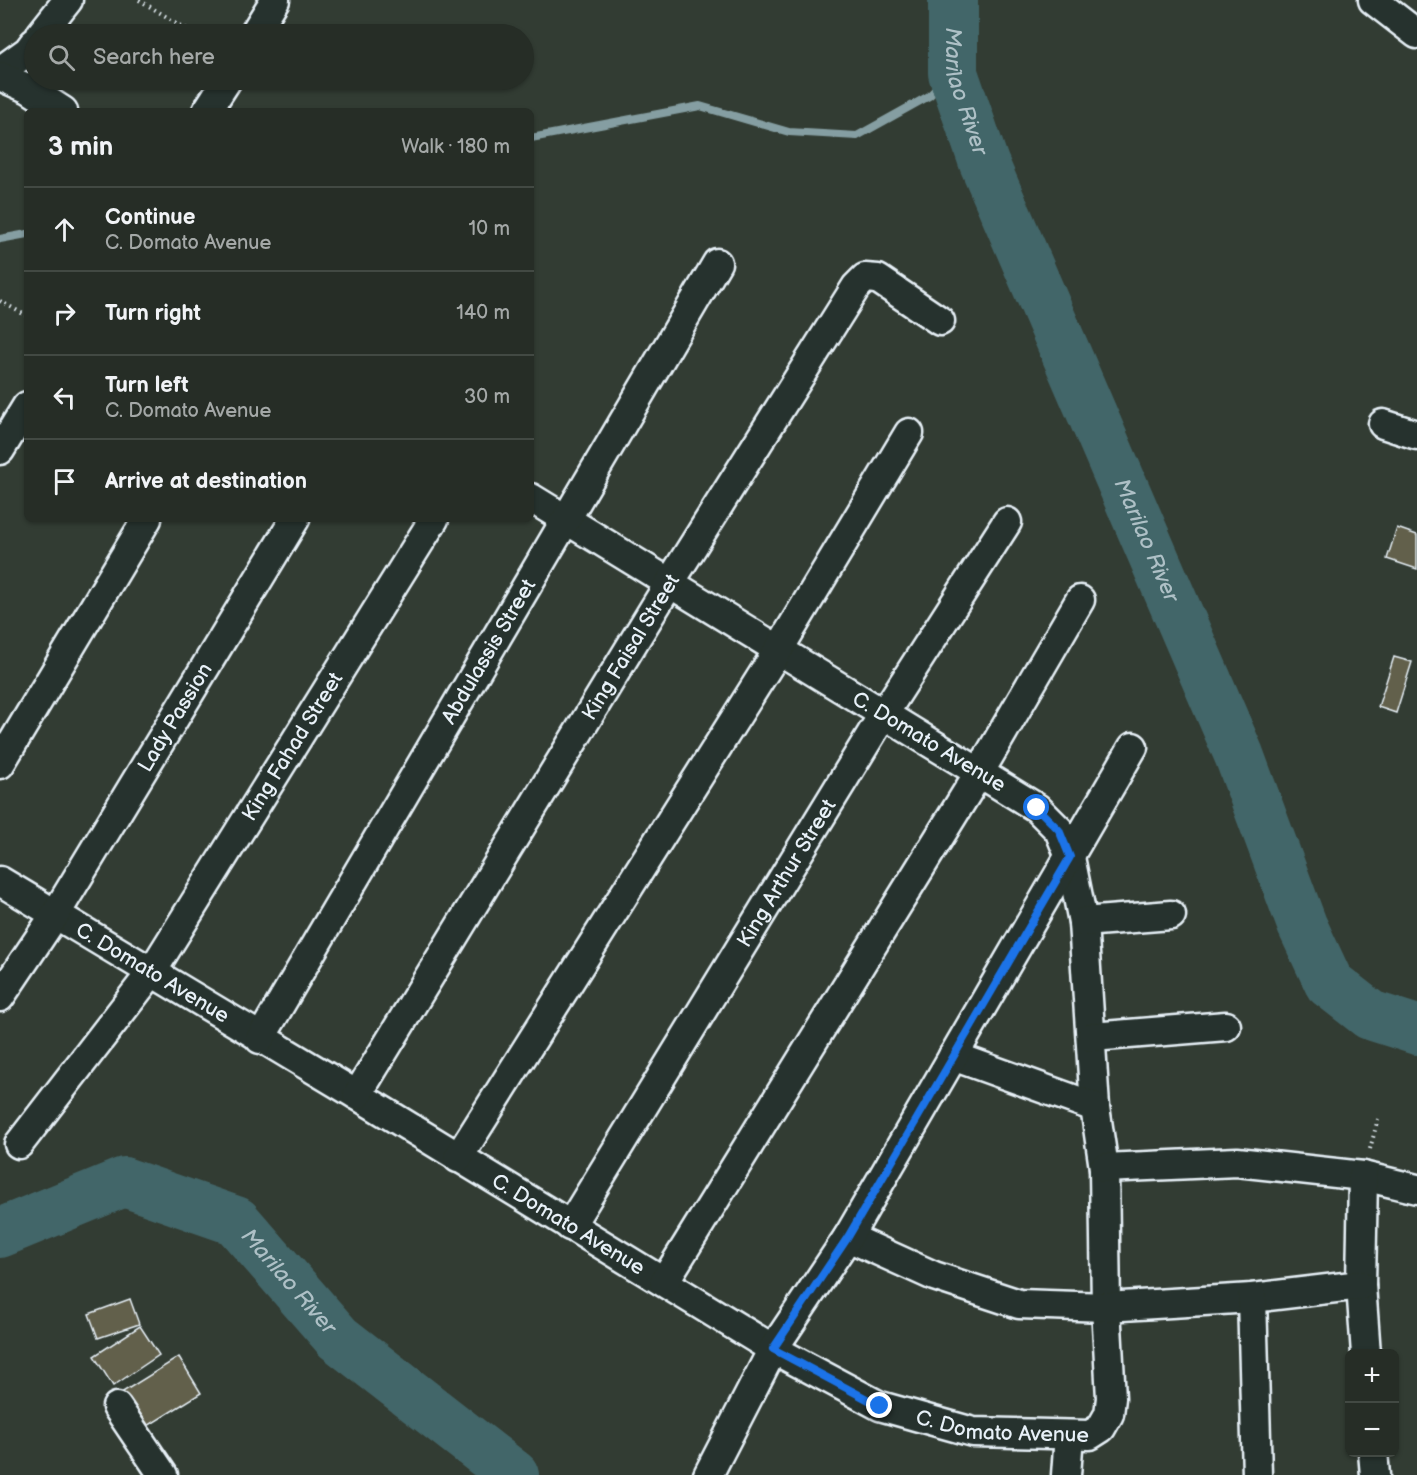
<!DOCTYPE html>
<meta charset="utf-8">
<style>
body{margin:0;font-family:"Balsamiq Sans",sans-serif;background:#323932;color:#f1f3f6}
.controls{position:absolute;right:18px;bottom:18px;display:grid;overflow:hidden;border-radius:9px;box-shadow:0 2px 4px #0004}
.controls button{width:54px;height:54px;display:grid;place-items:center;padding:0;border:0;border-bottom:2px solid #424943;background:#262d26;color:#f1f3f6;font:30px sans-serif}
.stop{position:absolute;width:18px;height:18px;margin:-14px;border:4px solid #1a73e8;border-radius:50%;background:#fff}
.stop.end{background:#1a73e8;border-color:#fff;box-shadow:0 2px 6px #0008}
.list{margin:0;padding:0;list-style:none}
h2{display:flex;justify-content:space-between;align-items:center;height:78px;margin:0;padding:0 24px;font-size:26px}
h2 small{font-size:20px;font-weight:400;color:#a4a8a7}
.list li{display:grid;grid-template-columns:39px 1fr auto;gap:18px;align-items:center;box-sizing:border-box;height:84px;padding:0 24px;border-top:2px solid #424943}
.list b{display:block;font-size:22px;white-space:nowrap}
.list p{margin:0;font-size:20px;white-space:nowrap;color:#a4a8a7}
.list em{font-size:20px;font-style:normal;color:#a4a8a7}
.icon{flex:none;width:33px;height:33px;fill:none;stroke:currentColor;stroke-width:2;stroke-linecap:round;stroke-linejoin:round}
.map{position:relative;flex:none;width:1417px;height:1475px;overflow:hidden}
.search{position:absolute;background:#262d26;box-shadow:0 2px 4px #0004;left:24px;top:24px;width:510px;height:66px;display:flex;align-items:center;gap:15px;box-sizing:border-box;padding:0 21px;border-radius:33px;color:#a4a8a7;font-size:22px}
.panel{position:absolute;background:#262d26;box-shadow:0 2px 4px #0004;left:24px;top:108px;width:510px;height:414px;border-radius:9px}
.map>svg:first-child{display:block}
</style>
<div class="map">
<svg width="1417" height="1475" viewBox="0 0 1417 1475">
<rect width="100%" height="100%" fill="#323c33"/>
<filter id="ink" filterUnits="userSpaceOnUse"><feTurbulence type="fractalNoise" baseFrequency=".0167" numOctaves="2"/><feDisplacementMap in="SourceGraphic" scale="12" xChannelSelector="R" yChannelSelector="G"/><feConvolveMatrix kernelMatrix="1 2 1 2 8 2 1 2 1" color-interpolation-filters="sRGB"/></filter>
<g filter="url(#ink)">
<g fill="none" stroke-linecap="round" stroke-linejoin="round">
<path stroke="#859ea2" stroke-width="8" d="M531 138 700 106 789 132 857 136 929 96 953 73
M0 239 27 234"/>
<g stroke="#436669" stroke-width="50">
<path id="s1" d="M953 0V73L984 163 1239 755 1302 925 1329 983 1370 1015 1417 1030"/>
<path id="s2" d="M0 1233 124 1182 236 1221 338 1338 514 1475"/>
</g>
</g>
<path fill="#62604c" stroke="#e8f1f8" stroke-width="1.5" d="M1397 528 1417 535V569L1387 559Z
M1394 657 1412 662 1396 713 1378 707Z
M130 1299 139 1324 98 1338 89 1314Z
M140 1326 159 1355 113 1386 94 1356Z
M179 1357 201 1393 143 1429 121 1393Z"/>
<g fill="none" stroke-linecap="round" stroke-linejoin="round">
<defs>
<g id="minor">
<path d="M1373 0 1417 34"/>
<path d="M41 34 68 0"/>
<path d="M254 34 275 0"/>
<path d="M0 71 28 51 34 43"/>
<path d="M0 76 29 89 63 111"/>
<path d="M207 111 227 80"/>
<path d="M1383 424 1417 435"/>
<path d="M0 450 27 406"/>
<path d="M0 764 147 519"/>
<path id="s3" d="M0 881 357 1095 773 1349 880 1406 973 1432 1090 1435 1101 1428 1109 1414 1111 1398 1106 1307 1104 1168 1095 1107 1083 922 1070 857 1059 830 1037 808 531 498"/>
<path d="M1083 922 1171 915"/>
<path id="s4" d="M0 997 55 915 295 519"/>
<path d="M1092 1037 1226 1026"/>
<path id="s5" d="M260 1039 717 263"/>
<path d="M953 1056 1095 1107"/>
<path id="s6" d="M357 1095 669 584 856 287 865 278 878 279 940 321"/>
<path id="s7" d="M19 1144 151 973 434 519"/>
<path d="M458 1158 779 649 909 433"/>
<path d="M1104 1168 1237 1162 1363 1176 1417 1189"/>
<path d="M1363 1176 1361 1285 1366 1354"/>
<path id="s8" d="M570 1226 883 715 1007 522"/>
<path d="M848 1237 934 1276 1019 1304 1106 1307 1252 1298 1361 1285"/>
<path d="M664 1282 979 773 1080 600"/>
<path d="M1252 1298 1257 1475"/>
<path d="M117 1407 163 1475"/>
<path d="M1373 1452 1375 1475"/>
<path d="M708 1475 773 1349 848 1237 1133 747"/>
<path d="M1066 1475 1069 1435"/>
</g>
</defs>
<use href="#minor" stroke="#e8f1f8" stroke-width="33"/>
<path stroke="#e8f1f8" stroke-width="4" stroke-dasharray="1.5 4.5" stroke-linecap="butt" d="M139 0 195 34
M0 301 27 316
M1370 1149 1378 1119"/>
<use href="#minor" stroke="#26332d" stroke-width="28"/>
</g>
</g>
<g fill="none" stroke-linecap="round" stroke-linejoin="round" filter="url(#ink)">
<path stroke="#1a73e8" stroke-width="8" d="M880 1406 773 1349 848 1237 1070 857 1059 830 1037 808"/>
</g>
<g text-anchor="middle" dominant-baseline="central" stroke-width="6" stroke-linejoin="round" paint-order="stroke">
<g font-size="21" fill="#e8f1f8" stroke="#26332d">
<text stroke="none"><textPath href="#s6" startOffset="525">King Faisal Street</textPath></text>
<text stroke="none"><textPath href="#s5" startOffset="450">Abdulassis Street</textPath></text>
<text stroke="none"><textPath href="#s4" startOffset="330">Lady Passion</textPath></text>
<text transform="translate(929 742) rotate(31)">C. Domato Avenue</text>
<text stroke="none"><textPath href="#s7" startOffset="483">King Fahad Street</textPath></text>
<text stroke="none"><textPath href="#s8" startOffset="414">King Arthur Street</textPath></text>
<text stroke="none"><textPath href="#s3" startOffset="178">C. Domato Avenue</textPath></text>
<text stroke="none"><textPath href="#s3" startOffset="664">C. Domato Avenue</textPath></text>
<text stroke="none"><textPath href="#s3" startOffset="1150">C. Domato Avenue</textPath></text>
</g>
<g font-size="22" font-style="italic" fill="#aec0c6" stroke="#26332d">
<text stroke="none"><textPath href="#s1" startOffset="93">Marilao River</textPath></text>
<text stroke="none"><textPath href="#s1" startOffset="579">Marilao River</textPath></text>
<text stroke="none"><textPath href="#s2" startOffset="333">Marilao River</textPath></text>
</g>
</g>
</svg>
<div class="controls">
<button>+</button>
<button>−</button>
</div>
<div class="stop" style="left:1037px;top:808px"></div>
<div class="stop end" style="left:880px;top:1406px"></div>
<div class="search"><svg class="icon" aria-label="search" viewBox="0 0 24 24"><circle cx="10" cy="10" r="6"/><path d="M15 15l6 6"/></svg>Search here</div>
<section class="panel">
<h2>3 min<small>Walk · 180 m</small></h2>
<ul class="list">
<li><svg class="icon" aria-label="ahead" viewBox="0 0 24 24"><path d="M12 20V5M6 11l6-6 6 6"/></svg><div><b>Continue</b><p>C. Domato Avenue</p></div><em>10 m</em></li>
<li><svg class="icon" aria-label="right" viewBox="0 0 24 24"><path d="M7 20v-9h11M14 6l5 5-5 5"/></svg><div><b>Turn right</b></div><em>140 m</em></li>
<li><svg class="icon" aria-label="left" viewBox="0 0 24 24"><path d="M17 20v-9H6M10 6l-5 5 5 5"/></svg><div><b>Turn left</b><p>C. Domato Avenue</p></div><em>30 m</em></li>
<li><svg class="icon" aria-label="arrive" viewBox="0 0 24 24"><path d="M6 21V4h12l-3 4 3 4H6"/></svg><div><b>Arrive at destination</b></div></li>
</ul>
</section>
</div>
